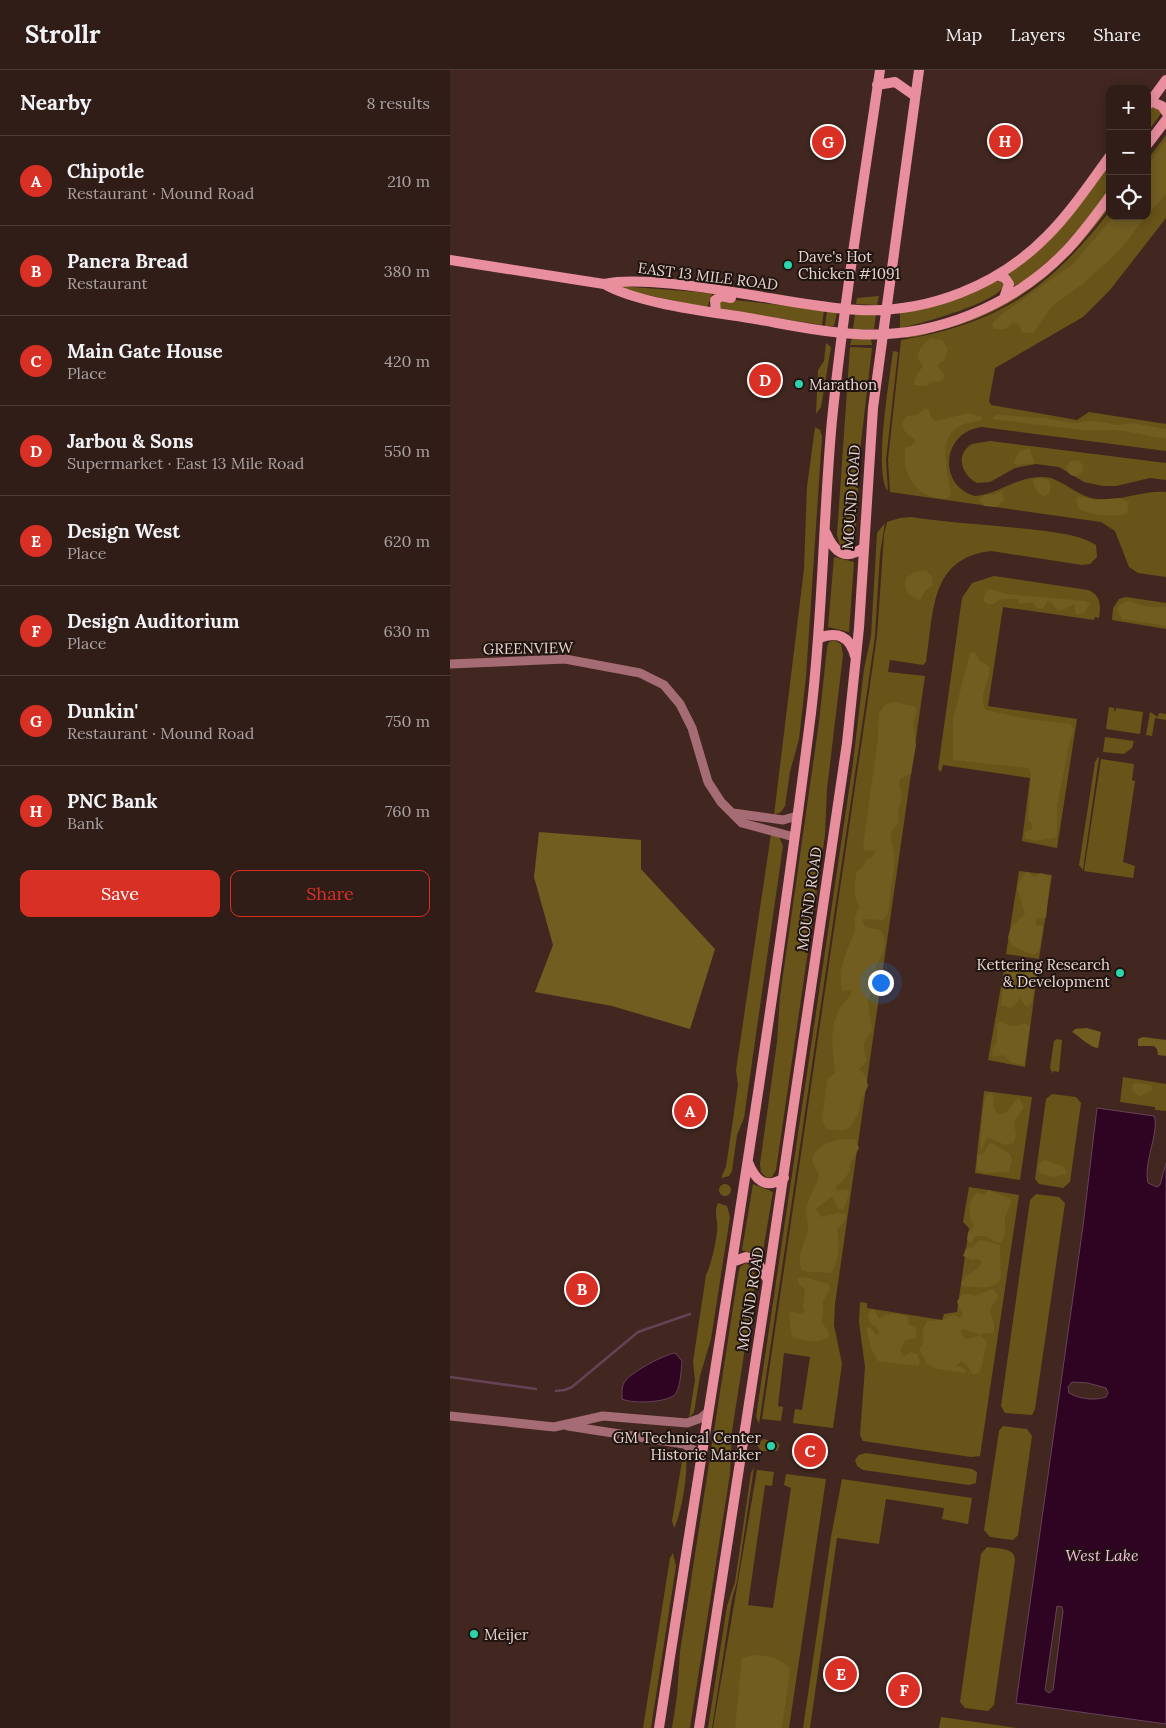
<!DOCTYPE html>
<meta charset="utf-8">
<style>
body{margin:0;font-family:Lora,serif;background:#392621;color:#f1f3f6}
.controls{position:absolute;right:15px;top:15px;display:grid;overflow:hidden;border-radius:10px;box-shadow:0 2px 12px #0003}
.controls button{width:45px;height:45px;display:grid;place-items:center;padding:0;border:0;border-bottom:1px solid #4c3b37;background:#311d18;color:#f1f3f6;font:25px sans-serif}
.you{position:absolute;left:430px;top:912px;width:18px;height:18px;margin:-12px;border:4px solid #fff;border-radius:50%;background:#1a73e8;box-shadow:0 0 0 8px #1a73e833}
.badge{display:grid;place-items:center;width:32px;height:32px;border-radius:50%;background:#d93025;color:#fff;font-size:16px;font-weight:700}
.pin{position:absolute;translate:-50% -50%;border:2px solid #fff;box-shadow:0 1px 5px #0006}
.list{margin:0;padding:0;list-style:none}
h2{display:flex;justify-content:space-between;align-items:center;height:65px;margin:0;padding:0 20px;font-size:21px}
h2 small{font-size:16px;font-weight:400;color:#a8a2a2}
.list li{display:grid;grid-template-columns:32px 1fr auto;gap:15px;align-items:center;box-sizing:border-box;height:90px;padding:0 20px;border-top:1px solid #4c3b37}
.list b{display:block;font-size:19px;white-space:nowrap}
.list p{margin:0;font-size:16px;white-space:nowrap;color:#a8a2a2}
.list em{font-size:16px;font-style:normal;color:#a8a2a2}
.actions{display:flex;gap:10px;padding:15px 20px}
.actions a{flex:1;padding:11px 0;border:1px solid #d93025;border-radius:10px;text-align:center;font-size:18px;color:#d93025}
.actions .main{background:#d93025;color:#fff}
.icon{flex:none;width:28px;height:28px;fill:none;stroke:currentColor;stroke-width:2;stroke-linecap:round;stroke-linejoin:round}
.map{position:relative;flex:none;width:716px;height:1658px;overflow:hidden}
header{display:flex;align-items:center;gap:30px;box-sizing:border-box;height:70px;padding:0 25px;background:#311d18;border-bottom:1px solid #4c3b37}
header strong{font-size:24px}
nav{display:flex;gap:28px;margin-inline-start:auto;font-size:18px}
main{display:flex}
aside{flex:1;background:#311d18}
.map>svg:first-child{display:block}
</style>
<header>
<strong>Strollr</strong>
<nav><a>Map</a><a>Layers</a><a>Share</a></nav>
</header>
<main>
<aside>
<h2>Nearby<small>8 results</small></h2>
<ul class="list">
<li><span class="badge">A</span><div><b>Chipotle</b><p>Restaurant · Mound Road</p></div><em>210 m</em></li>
<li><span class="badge">B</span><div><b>Panera Bread</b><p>Restaurant</p></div><em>380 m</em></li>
<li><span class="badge">C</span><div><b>Main Gate House</b><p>Place</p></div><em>420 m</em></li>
<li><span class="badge">D</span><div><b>Jarbou &amp; Sons</b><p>Supermarket · East 13 Mile Road</p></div><em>550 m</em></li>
<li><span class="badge">E</span><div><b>Design West</b><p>Place</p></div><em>620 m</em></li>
<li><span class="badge">F</span><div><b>Design Auditorium</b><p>Place</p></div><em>630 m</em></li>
<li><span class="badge">G</span><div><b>Dunkin'</b><p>Restaurant · Mound Road</p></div><em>750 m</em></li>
<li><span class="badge">H</span><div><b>PNC Bank</b><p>Bank</p></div><em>760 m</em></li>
</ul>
<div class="actions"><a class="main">Save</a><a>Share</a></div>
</aside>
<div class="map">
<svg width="716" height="1658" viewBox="0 0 716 1658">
<rect width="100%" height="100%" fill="#412720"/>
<path fill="#685418" d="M705 36 711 42 710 45 697 63V42Z
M716 65V148L660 220 633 247 545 298 539 331 541 335 627 350 639 342 716 354V381L532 357C492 361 487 416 525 426 549 424 566 407 591 407 611 406 626 427 647 429 671 432 692 420 716 422V507L688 503 679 497 665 461 651 452 440 422 438 390 451 270C550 253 599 219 660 141V146H697V90Z
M660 93V120L635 154 611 180 576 210 564 216 559 203Z
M660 133V137C614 199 564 243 487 261 477 264 460 270 450 267L562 229Z
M546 211 551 212 554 216C546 233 470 254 450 258V242Z
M169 216 261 223 262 224 257 238 171 219Z
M429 226 427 235 406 234 407 228Z
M275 229 374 240 372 255 274 240 270 238 269 232Z
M377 240 387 243 384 256H375Z
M405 244H426L424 259 403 260Z
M402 268 421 269 422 275H400Z
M376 273 381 277 371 337 366 344 368 300 374 291Z
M400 277 422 278 410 381 405 472 400 479 396 480 390 475 387 465Z
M443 281 448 282 436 390 438 421C423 405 440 306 443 281Z
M365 357 370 360 372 366 356 607 349 669 340 702 335 736 331 742 324 745 354 499 357 417Z
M540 371 716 393V410L700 408 666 416H653L634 412 609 397 586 394 565 398 540 412 527 413C512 405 504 385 522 374Z
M461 447C506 454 550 455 595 461 613 464 630 465 646 475L647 487 640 494 632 495 541 481C479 488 484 543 476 592L473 595 440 590 438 602 475 606 385 1234 384 1255 392 1294 383 1358 343 1353 345 1339 352 1340 360 1287 334 1283 328 1336 333 1337 331 1351 312 1349 419 622 427 566 434 465 437 452 450 448Z
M435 453 430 484 425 566 417 622 309 1354 306 1347 403 693 414 599 421 566 427 463Z
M384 487 404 492 399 562 378 557Z
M544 506 638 520C651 525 651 536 649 548L645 547 644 550 553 537 538 636 627 649 607 778 572 771 580 708 493 695 491 702 488 699 512 528 522 513Z
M676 527 716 533V559L662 550 663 538 669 529Z
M384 570 391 574 393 585 377 719 375 765 326 1100 322 1107 317 1108 311 1102 310 1094 327 972 330 926 369 652 377 578 379 572Z
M659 637 664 638 665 643 666 638 693 642 690 664 656 659Z
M700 642 708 647 709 643 716 644V650L705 648 702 666 696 665Z
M655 667 684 671 682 678 674 684 653 682Z
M648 687 649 688 633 800 629 795 645 692Z
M651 689 684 694 682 710 685 711 673 792 685 796 683 808 634 801Z
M321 764 329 766 333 776 294 1048 287 1065 282 1101 279 1106 271 1108 276 1097 288 1015 286 1000Z
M569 801 602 805 589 889 556 884Z
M555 894 588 897 575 997 538 990Z
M607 969 612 970 609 1002 603 1001V1004L600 998 604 971Z
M673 1007 716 1014V1041L705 1040V1037L670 1032Z
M534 1021 582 1027 570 1110 525 1103Z
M602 1024 626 1027 631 1033 620 1112 613 1118 589 1114 585 1109 596 1029Z
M303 1114 323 1122 312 1187 292 1180Z
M269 1120a6 6 0 1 1 12 0a6 6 0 1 1-12 0Z
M519 1117 569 1125 530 1386 521 1387 413 1371 410 1365 415 1297 409 1252 410 1232 417 1233V1238L492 1250 494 1244 507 1242 519 1158 513 1152Z
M586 1124 609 1127 615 1133 585 1339 582 1345 555 1343 551 1336 580 1130Z
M268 1133 277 1136 280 1147 261 1269 250 1306 244 1342 239 1348 245 1310 243 1292 256 1205C261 1196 269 1162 267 1152 266 1145 265 1140 268 1133Z
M296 1193 303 1198 306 1208 282 1361 280 1404 240 1658H222L227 1626 230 1582 288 1205 290 1197Z
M553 1356 577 1359 582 1366 568 1465 563 1470 540 1467 534 1460 549 1361Z
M313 1369 327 1372 330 1375 327 1381H311L307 1375Z
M234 1379C241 1391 231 1447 224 1458L222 1451Z
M416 1383 522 1399 527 1402 526 1413 519 1415 413 1400 407 1396 405 1390 409 1385Z
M304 1397 287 1512 282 1529 262 1658H258L277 1536 285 1512 301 1403Z
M307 1400 324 1402 322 1416 315 1415 298 1535 323 1538 341 1418 334 1415 336 1404 376 1409 339 1658H263Z
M392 1409 522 1428 518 1454 492 1449 494 1438 436 1429 429 1474 387 1468 360 1658H353L381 1467Z
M537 1477C548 1479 565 1477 565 1490L544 1635 538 1641 515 1638 510 1632 531 1484Z
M223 1483 226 1496 201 1658H193L220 1488Z
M491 1647 567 1658H489Z"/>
<path fill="#725d21" d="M716 70V124L697 145V96Z
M664 146H696L670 180 635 212 601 237 583 263H573L568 254 563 253 555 259H544L542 254 552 244 623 194Z
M481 268 492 270 498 279 495 289 487 296 494 304 493 310 489 312 484 311 475 316 464 315 465 308 473 296 467 288C469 279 473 273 481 268Z
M475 338 479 340 482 349 487 351 518 343 532 347 530 351C484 354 495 391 501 422L499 427 494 429C465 427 452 404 455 378L464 374 465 370C456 363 447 357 457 346L467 345Z
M548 345 594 348 621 353 644 351 668 355 683 353 716 359V369L668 360H631L543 349V347Z
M579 378 585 393 567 395 564 393C567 384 569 380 579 378Z
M617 398a8 8 0 1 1 16 0a8 8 0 1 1-16 0Z
M587 408 599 410 601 417 599 424 593 427C587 422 584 417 583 410Z
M552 421 554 430 547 437 534 436 529 430 534 425H544Z
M628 426 646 430 669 428 679 433V429L677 444C661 447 644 446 629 439L626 431Z
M475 500 482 506 483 515 475 521 470 530C459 527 453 520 456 508L465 502Z
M540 519 556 524 635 531 640 534 633 544 627 545 625 543V534L609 541 602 533 597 531 593 539 587 538 582 532 570 534 567 529H551L543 534H537L533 531 536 521Z
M678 531 698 537H716V556L672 549 667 540 669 536Z
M525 582 530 591 539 596C542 612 526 624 536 640L577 649 619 654 624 659 620 669 607 737V767L586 771 576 768 574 763 582 759V754L578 750 581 703 578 698 503 690V649L520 583Z
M443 632 464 636 467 640 463 654 466 675 461 704 451 708 449 713 452 727 448 742 449 752 440 764 445 789 438 844 433 850 412 849 415 857 430 860C440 872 432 887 425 898L429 911 428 921 420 925 418 930 422 961C419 966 415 969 414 975 412 988 424 986 409 999L416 1006 418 1016 411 1030 408 1044 399 1058 394 1060H378L372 1051 377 1010 385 1003C383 984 379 958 389 940 393 932 400 929 402 920L392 921C387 900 397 881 404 863 407 854 401 849 410 837 403 827 404 812 407 801L412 798 417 789 422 788 426 780 415 781 413 776 428 668 429 644 434 635Z
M89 762 191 770V799L265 879 240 959 162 936 85 922 103 875 84 807Z
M578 802 584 807 591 803 600 806 596 848H588L585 852 587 856 592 855 593 858 589 881 584 885 562 876 558 867 562 856 575 844 567 818 573 805Z
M562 897 568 901 562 915 565 918H568L577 900 582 898 587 904 582 933 578 937 574 935 571 928 561 938 551 935 554 906Z
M552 951C563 959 564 956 575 953L580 956 574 995 561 992 553 985 543 987 542 979 547 972V954Z
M637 958 651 962 648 978C641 978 630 967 622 962L625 959Z
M693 967 716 970V986L708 985 707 979 704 976H688V969Z
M685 1013 702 1015V1020L689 1027 683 1021 682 1015Z
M540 1023 544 1026 543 1037 548 1044 556 1043 568 1027 574 1037 564 1052 566 1066 563 1073 555 1075 537 1067 531 1082C529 1078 533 1032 536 1026Z
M395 1069H405L409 1078 399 1096 400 1101 390 1114 386 1116 387 1121 396 1119 400 1122 393 1140 388 1139 382 1126 366 1139 371 1147 386 1143 396 1144V1149L387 1160C391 1175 388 1188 382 1203 372 1201 361 1204 352 1200 345 1185 356 1174 358 1159 358 1150 355 1144 357 1135 360 1123 368 1116 369 1103 350 1082 378 1070 395 1069Z
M542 1073 560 1084 562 1090 559 1102 534 1103 527 1100V1085L533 1084 539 1074Z
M594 1090 615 1097 616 1104 604 1107 590 1103 588 1095Z
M539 1120 561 1129C562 1138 556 1141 555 1148 554 1158 558 1164 551 1172H545L536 1166H525L521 1174 517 1170 518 1163 524 1156C518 1146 517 1131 527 1123L533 1125Z
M530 1170 550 1175 551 1208C545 1221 524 1217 512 1216L511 1214C514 1203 527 1203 532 1192L529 1189 522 1190 513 1186 516 1178 522 1177Z
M354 1207 378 1214 380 1218 373 1231V1247L371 1251 379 1263 378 1268C367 1273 352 1272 342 1266L339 1246 341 1241 350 1244 355 1241 353 1237 355 1220 348 1213V1208Z
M539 1220H544L548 1226 540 1240 544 1255V1263L529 1264 513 1259 511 1261 513 1268 519 1269 530 1265 537 1273 530 1302 523 1305 517 1295 511 1291 507 1296 514 1298 516 1303 487 1299 477 1294 469 1279 474 1271 472 1262 477 1251 493 1250 503 1245 510 1248 513 1244 507 1232 511 1225 518 1223 525 1226Z
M424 1239 429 1249C437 1243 449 1242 458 1247L459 1255 466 1258V1268L455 1270 450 1280 454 1287 460 1282 467 1284 470 1292 468 1296 428 1291 421 1278 416 1258 420 1257 426 1265 430 1263 427 1258 421 1254 418 1246 420 1241Z
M302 1585C318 1585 330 1587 340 1599L332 1658H285L292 1588Z"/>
<path fill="#2f0322" stroke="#664256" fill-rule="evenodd" d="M647 1038 704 1046C710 1061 693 1092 698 1113L707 1117 710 1115 716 1093V1654L566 1633 633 1156ZM622 1312 638 1313 656 1318 658 1323 656 1327C645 1331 629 1329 619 1323L618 1317ZM607 1536 612 1537 613 1541 603 1620 599 1623 595 1620Z
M225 1283 232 1291C231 1300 231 1314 226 1323 220 1333 182 1334 172 1329 172 1322 171 1316 176 1310 184 1301 213 1285 225 1283Z"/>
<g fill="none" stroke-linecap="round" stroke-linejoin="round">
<path stroke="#664256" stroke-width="2.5" d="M0 1307 86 1319
M106 1321 115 1320 122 1317 188 1262 240 1244"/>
<path stroke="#a56c75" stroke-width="9" d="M0 594 115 589 190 603 214 615 230 634 242 658 258 712 271 732 292 753 344 767
M283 743 333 750 347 746
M0 1346 104 1357 153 1346 237 1353 251 1348 258 1342
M118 1356 234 1374 252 1385"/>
<path stroke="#e88e9d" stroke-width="10" d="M427 15 445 12 465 26
M700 31 712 36 716 42
M697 36 716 10
M697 75 716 50
M0 190 154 214C187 233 254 241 293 247 330 253 368 262 405 264 484 269 563 236 617 180 633 163 646 145 660 126
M547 205 555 208 559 214 554 228
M154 214C188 207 252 217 289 223 328 229 369 238 409 240 478 243 548 216 597 166 621 142 640 113 660 86
M266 243 265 230 272 226 281 228
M376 463C384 482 395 491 413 478
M369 568C387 561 400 566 405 586
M298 1092C305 1110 315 1120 334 1108
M282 1192 296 1187 306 1190 318 1210
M209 1658C261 1320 318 983 361 643 373 546 373 448 382 350 394 233 413 116 430 0
M249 1658 318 1210 397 673 409 558 423 338 469 0"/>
</g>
<g fill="#2ad5ac" stroke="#201410" stroke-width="2">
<circle cx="338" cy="195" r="5"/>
<circle cx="349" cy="314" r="5"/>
<circle cx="670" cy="903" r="5"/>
<circle cx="321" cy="1376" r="5"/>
<circle cx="24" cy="1564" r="5"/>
</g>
<g text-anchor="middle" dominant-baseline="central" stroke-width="4" stroke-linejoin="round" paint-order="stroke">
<g font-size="15" fill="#e7d5d0" stroke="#201410" text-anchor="start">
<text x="348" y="186">Dave's Hot<tspan x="348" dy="17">Chicken #1091</tspan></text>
<text x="359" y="314">Marathon</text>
<text x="660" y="894" text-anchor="end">Kettering Research<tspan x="660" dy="17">&amp; Development</tspan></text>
<text x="311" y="1367" text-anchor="end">GM Technical Center<tspan x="311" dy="17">Historic Marker</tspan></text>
<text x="34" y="1564">Meijer</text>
</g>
<g font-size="15" fill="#e7d5d0" stroke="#201410">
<text transform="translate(258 206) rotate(7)">EAST 13 MILE ROAD</text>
<text transform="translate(401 427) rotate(-86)">MOUND ROAD</text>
<text transform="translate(78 578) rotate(-1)">GREENVIEW</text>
<text transform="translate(359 829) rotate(-82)">MOUND ROAD</text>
<text transform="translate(300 1229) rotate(-81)">MOUND ROAD</text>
</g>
<g font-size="16" font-style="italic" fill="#f8bee1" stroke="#201410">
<text x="652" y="1485">West Lake</text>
</g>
</g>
</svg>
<div class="controls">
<button>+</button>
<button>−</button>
<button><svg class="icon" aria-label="locate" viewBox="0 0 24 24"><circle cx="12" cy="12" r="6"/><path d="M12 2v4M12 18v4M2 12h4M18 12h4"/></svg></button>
</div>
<div class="you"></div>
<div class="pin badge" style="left:240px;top:1041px">A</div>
<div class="pin badge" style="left:132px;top:1219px">B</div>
<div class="pin badge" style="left:360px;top:1381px">C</div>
<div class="pin badge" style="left:315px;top:310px">D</div>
<div class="pin badge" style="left:391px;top:1604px">E</div>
<div class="pin badge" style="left:454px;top:1620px">F</div>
<div class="pin badge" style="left:378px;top:72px">G</div>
<div class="pin badge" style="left:555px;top:71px">H</div>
</div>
</main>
